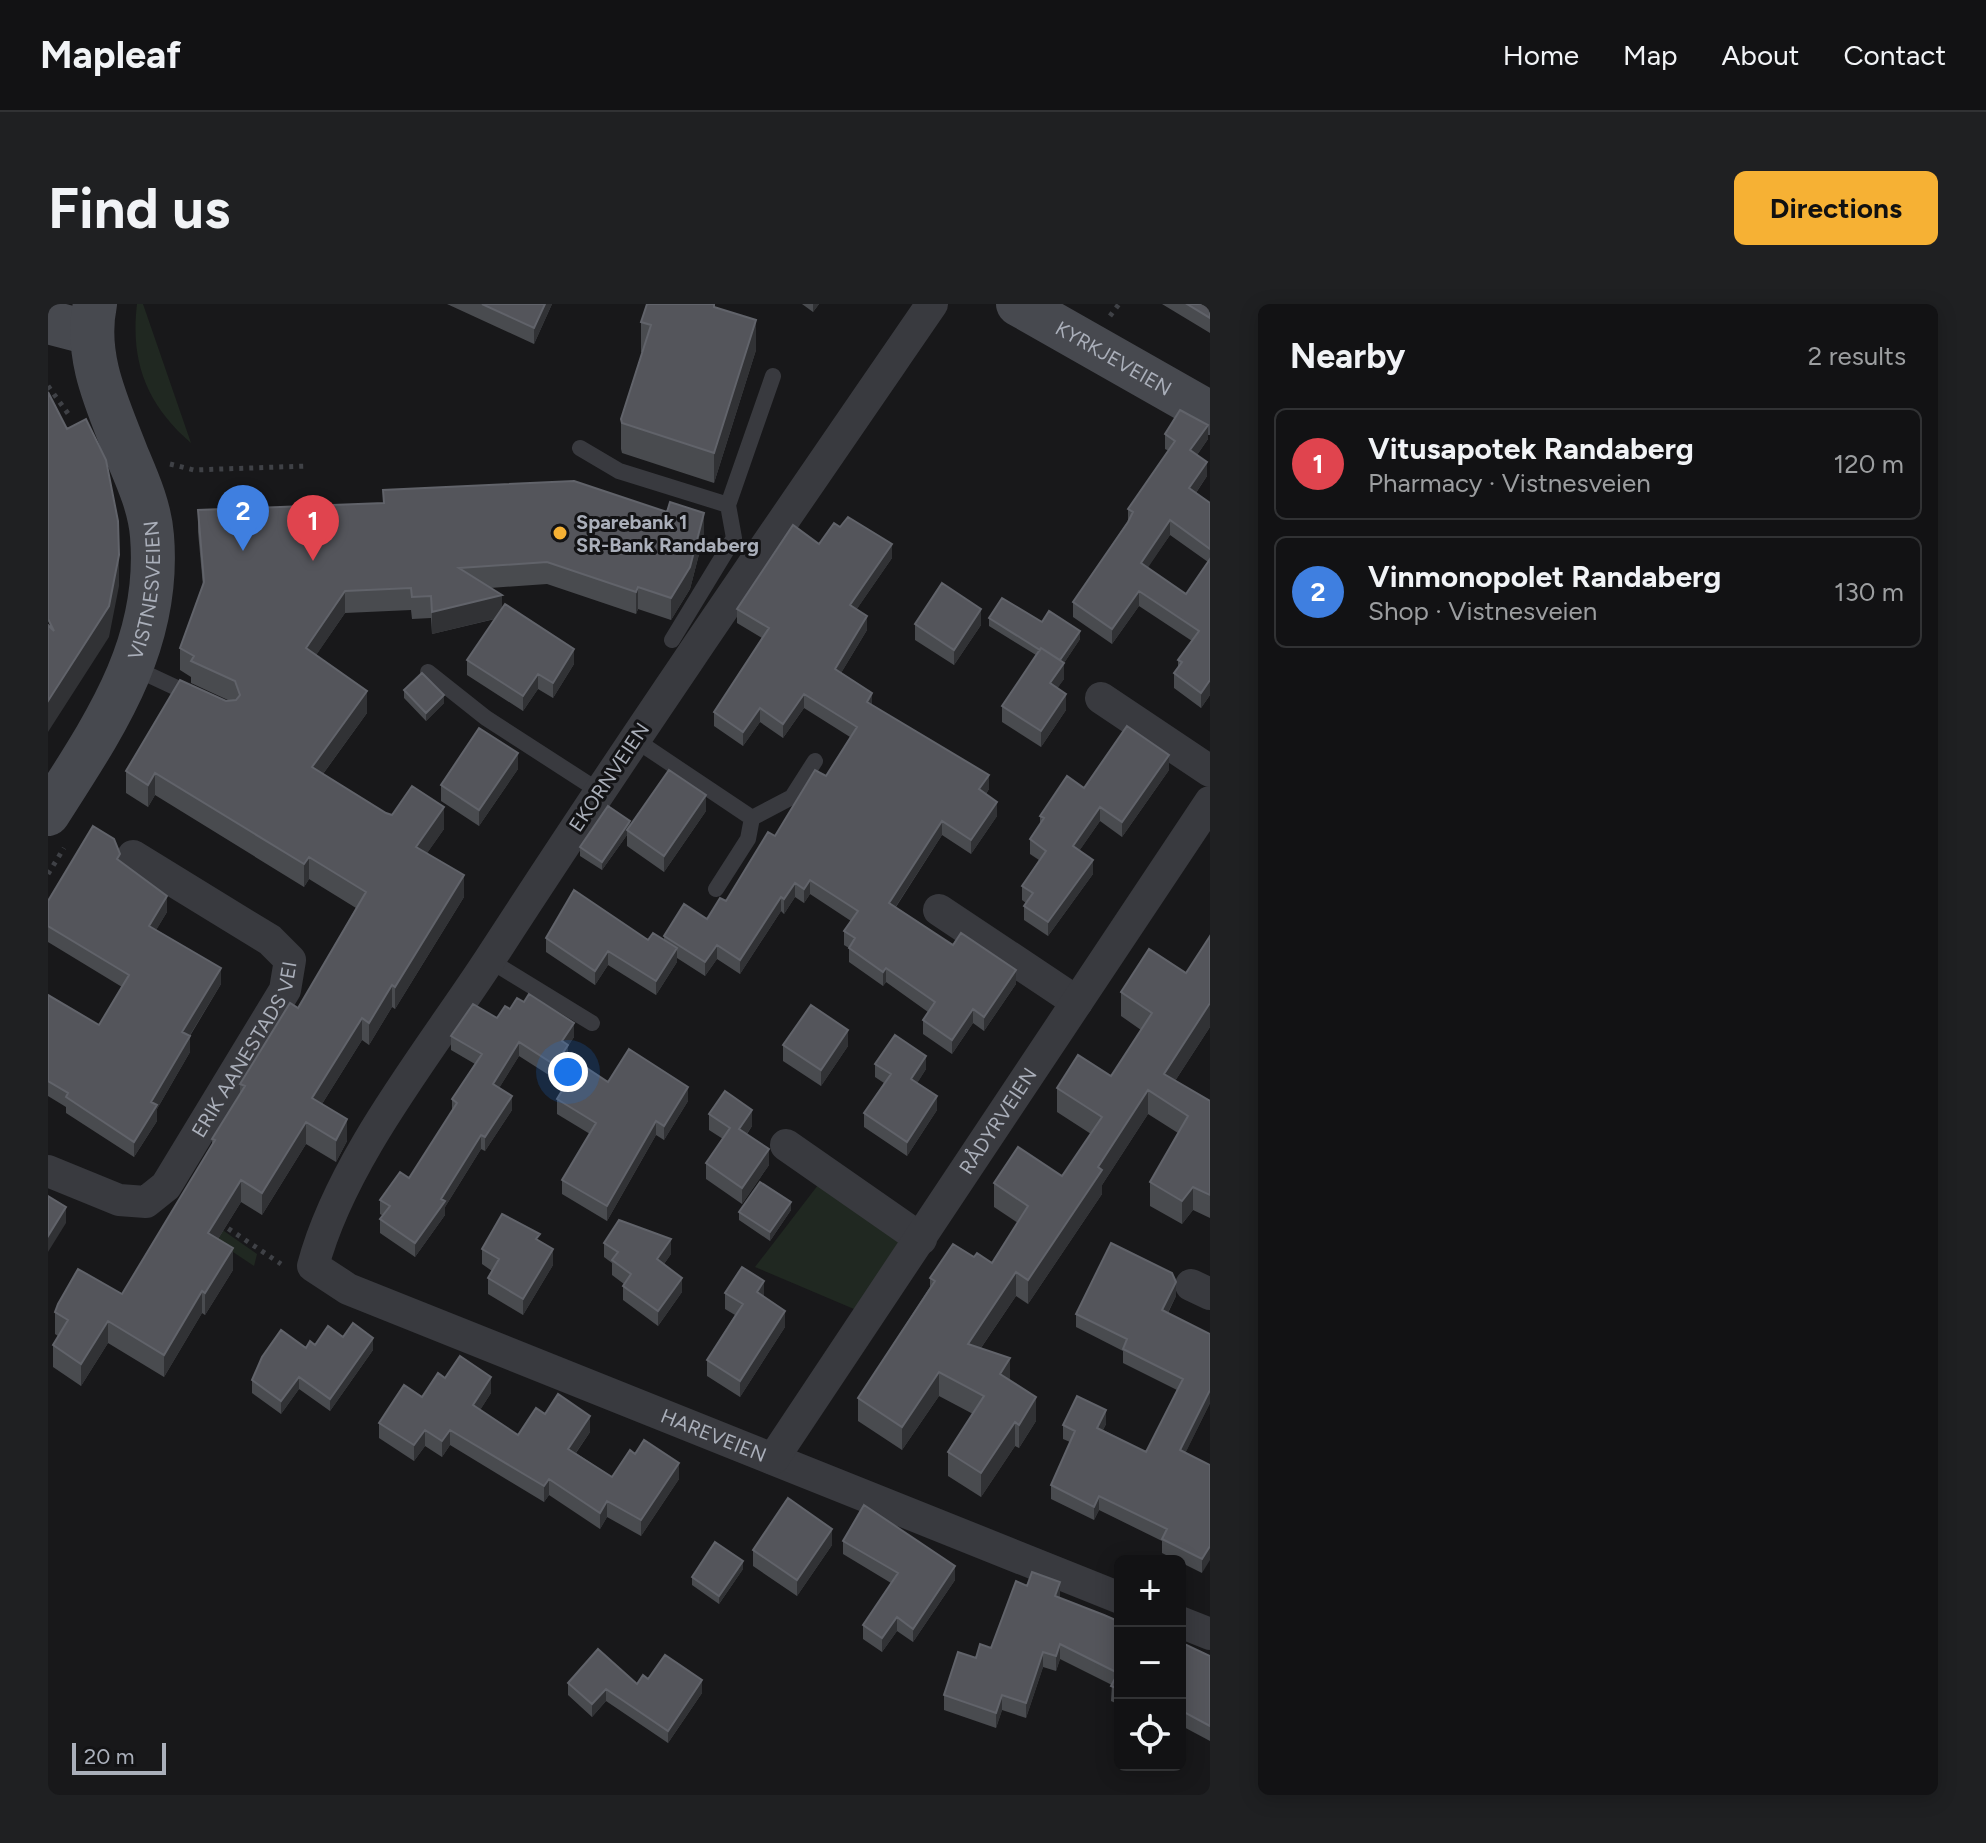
<!DOCTYPE html>
<meta charset="utf-8">
<style>
body{margin:0;font-family:Figtree,sans-serif;background:#1f2022;color:#f1f3f6}
.controls{position:absolute;right:24px;bottom:24px;display:grid;overflow:hidden;border-radius:12px;box-shadow:0 4px 20px #0003}
.controls button{width:72px;height:72px;display:grid;place-items:center;padding:0;border:0;border-bottom:2px solid #313234;background:#121214;color:#f1f3f6;font:40px sans-serif}
.scale{position:absolute;left:24px;bottom:20px;width:94px;box-sizing:border-box;padding-left:8px;border:4px solid #aaafba;border-top:0;font-size:22px;line-height:28px;white-space:nowrap;color:#aaafba;-webkit-text-stroke:6px #131315;paint-order:stroke}
.you{position:absolute;left:520px;top:768px;width:28px;height:28px;margin:-20px;border:6px solid #fff;border-radius:50%;background:#1a73e8;box-shadow:0 0 0 12px #1a73e833}
.badge{display:grid;place-items:center;width:52px;height:52px;border-radius:50%;background:#f6b134;color:#fff;font-size:26px;font-weight:700}
.pin{position:absolute;translate:-50% -66px;filter:drop-shadow(0 2px 4px #0008)}
.pin::after{content:'';position:absolute;top:42px;width:28px;height:24px;background:inherit;clip-path:polygon(0 0,100% 0,50% 100%)}
.list{margin:0;padding:0;list-style:none}
h2{display:flex;justify-content:space-between;align-items:center;height:104px;margin:0;padding:0 32px;font-size:34px}
h2 small{font-size:26px;font-weight:400;color:#9c9ea0}
.list li{display:grid;grid-template-columns:52px 1fr auto;gap:24px;align-items:center;box-sizing:border-box;height:112px;margin:0 16px 16px;padding:0 16px;border:2px solid #313234;border-radius:12px}
.list b{display:block;font-size:30px;white-space:nowrap}
.list p{margin:0;font-size:26px;white-space:nowrap;color:#9c9ea0}
.list em{font-size:26px;font-style:normal;color:#9c9ea0}
.icon{flex:none;width:44px;height:44px;fill:none;stroke:currentColor;stroke-width:2;stroke-linecap:round;stroke-linejoin:round}
.map{position:relative;flex:none;width:1162px;height:1491px;overflow:hidden;border-radius:12px}
header{display:flex;align-items:center;gap:48px;box-sizing:border-box;height:112px;padding:0 40px;background:#121214;border-bottom:2px solid #313234}
header strong{font-size:38px}
nav{display:flex;gap:44px;margin-inline-start:auto;font-size:28px}
.intro{display:flex;align-items:center;justify-content:space-between;box-sizing:border-box;height:192px;padding:0 48px}
h1{margin:0;font-size:56px}
.button{padding:20px 36px;border-radius:12px;background:#f6b134;color:#111;font-size:28px;font-weight:700}
main{display:flex;gap:48px;padding:0 48px}
aside{flex:1;background:#121214;border-radius:12px;box-shadow:0 4px 20px #0003}
.map>svg:first-child{display:block}
</style>
<header>
<strong>Mapleaf</strong>
<nav><a>Home</a><a>Map</a><a>About</a><a>Contact</a></nav>
</header>
<div class="intro"><h1>Find us</h1><a class="button">Directions</a></div>
<main>
<div class="map">
<svg width="1162" height="1491" viewBox="0 0 1162 1491">
<rect width="100%" height="100%" fill="#18181a"/>
<path fill="#202821" d="M89 0H95L143 139C99 101 82 58 89 0Z
M780 868 859 930 813 1008 707 963Z
M150 909 209 950 206 962 149 924Z"/>
<g fill="none" stroke-linecap="round" stroke-linejoin="round">
<path stroke="#3f4146" stroke-width="5" stroke-dasharray="4 6" stroke-linecap="butt" d="M1062 12 1071 0
M0 82 21 111
M122 160 146 166 259 162
M179 209 180 194
M0 570 16 544
M172 919 233 960"/>
<path stroke="#393a3f" stroke-width="16" d="M532 144 571 167 680 201 686 234 624 336
M680 201 725 72
M86 364 146 392
M380 368 438 414 551 487
M586 435 704 514
M704 514 744 493 767 457
M668 585 700 535 704 514
M441 656 544 719"/>
<g stroke="#393a3f" stroke-width="32">
<path id="s1" d="M884 0C735 217 585 434 442 655 382 747 293 856 265 962L300 985 1072 1294"/>
<path d="M1053 394 1162 467"/>
<path d="M891 606 1029 698"/>
<path d="M738 841 873 935"/>
<path id="s2" d="M0 867 71 896 98 898 118 882 237 686 242 656 222 636 85 552"/>
<path d="M1143 981 1162 990"/>
<path id="s3" d="M725 1155 1162 498"/>
<path d="M1132 1318 1162 1330"/>
</g>
<g stroke="#47494f" stroke-width="44">
<path id="s4" d="M970 0 1162 109"/>
<path d="M0 18 42 29"/>
<path id="s5" d="M0 510C56 422 113 341 104 232 102 204 90 177 79 151 60 101 36 54 47 0"/>
</g>
</g>
<path fill="#494b4f" fill-rule="evenodd" d="M399 0H504L486 40Z
M667 0V3L708 46 666 179 574 149 573 145V115L594 48H593V18Z
M754 0H771L765 8Z
M1114 0H1162V29Z
M1117 130 1160 135 1149 151 1159 172 1148 189 1162 199V391L1153 404 1126 384V369L1130 364V356L1144 337 1091 302 1064 340 1025 313V298L1080 217V205L1121 147 1117 145ZM1122 231 1160 258 1138 290 1099 264Z
M150 206 656 231 642 285 623 316 590 305 588 310 499 280 442 284 454 304 526 360 505 394 490 385 475 407 419 371V356L447 315 384 330 383 314 364 315 363 306 297 309 268 351 319 409 275 470 338 509 396 525 379 549 416 593 347 705 344 703 321 741 314 736 274 800 299 837 288 858 258 840 214 911 193 898 170 935 185 966 157 1011 154 1009 116 1073 60 1039 33 1082 5 1063V1041L10 1032 7 1030V1008L74 990 164 841V835L192 790V780L250 704 308 604 261 575 256 583 107 491 100 503 78 489V467L178 397H182L143 379V373L132 366V344L155 282 150 228Z
M771 240 844 254 808 306 819 326 793 369 824 401 941 485 938 490 949 512 923 550 894 531 848 603 905 641 968 680 936 727 925 719 904 750 875 730V716L880 708 838 678 835 682 801 658V644L796 641V627L803 617 762 590 756 599 747 593 736 610 733 607 692 670 669 655 657 672 629 654V658L608 691 560 661 547 681 498 648V634L616 636V632L659 615 678 597 727 532 778 472 802 433 756 404 735 434 712 418 695 442 666 422V408L714 334 689 319V305Z
M941 314 994 318 1032 335 1016 359V375L1009 384 1018 406 993 443 954 418V402L988 351 941 322Z
M867 320 933 321 906 361 867 336Z
M356 386 396 399 378 417 356 394Z
M470 465 431 522 393 497V481Z
M1121 466 1074 533 1052 517 1031 547 1045 570 1000 632 976 616V602L978 599 974 596V582L991 556 982 550V535L992 520V512L1036 484Z
M658 507 616 568 579 542V531L554 566 532 552V543L582 521Z
M72 558 119 608 108 626 173 680 142 732V748L109 805V817L86 853 18 809V803L0 792V691L51 721 74 683 0 638V597Z
M1073 688 1162 723 1127 777 1162 797V914L1145 906 1134 920 1102 902V878L1130 829 1100 810 1054 881V890L980 1000 968 992 933 1044 962 1076 988 1117 971 1144 967 1142 933 1193 900 1172V1148L925 1110 891 1092 854 1146 810 1117V1094L882 983V974L926 953 944 959 970 919 946 903V879L1014 872 1043 830 1009 808V784L1063 772 1093 726 1073 712Z
M462 705 526 733 520 742V755L507 775 471 752 451 784 464 806 437 847 433 845 397 903V911L367 953 332 929V915L335 912 332 910V896L361 874 404 807V795L427 760 403 746V732L449 714Z
M735 741 800 742 773 782 735 757Z
M827 760 878 765 869 779 889 806 859 852 816 823V809L836 779 827 773Z
M560 778 640 797 616 836 608 831 559 917 514 890V876L542 830 509 810V795Z
M661 810 704 822 699 830 721 861 694 900 658 875V859L675 835 661 826Z
M743 906 722 937 691 916V908Z
M492 937 505 961 475 1011 440 990V974L444 967 434 960V945Z
M556 939 623 950 616 960 634 988 610 1022 575 996V982L576 980 564 971V959L556 953Z
M677 989 716 993 737 1023 692 1093 659 1072V1056L687 1011 677 1005Z
M1128 992 1120 1009 1162 1030V1099L1137 1149 1162 1161 1154 1269 1114 1249V1237L1051 1206 1046 1216 1003 1195V1181L1022 1138 1015 1135V1121L1058 1120 1055 1126 1098 1148 1129 1086 1075 1059V1047L1028 1023V1010Z
M295 1033 325 1046 282 1107 251 1085 233 1110 204 1089V1076L258 1044Z
M397 1074 443 1089 432 1106 470 1131 497 1110 542 1128 528 1149 564 1173 631 1175 593 1232 559 1213 552 1225 501 1191 496 1198 402 1141 394 1153 377 1142 366 1157 331 1134V1119L374 1093Z
M795 1237 907 1276 865 1338 849 1327 834 1348 815 1335V1321L843 1279 795 1250Z
M784 1241 749 1292 705 1262V1246Z
M695 1265 671 1300 644 1281V1273Z
M979 1282 1072 1318V1401L1063 1397 1064 1381 1012 1355 1008 1367 995 1363 978 1414 954 1406 948 1424 896 1406V1391L928 1354 943 1344Z
M1132 1338 1162 1352V1437L1132 1421Z
M600 1375 654 1389 620 1439 558 1397 544 1413 520 1391V1379L589 1380Z"/>
<path fill="#313235" d="M497 0H504L486 40V24Z
M765 0H771L765 8Z
M708 16V46L666 179V149Z
M1160 121V135L1142 161V146Z
M1159 158V172L1141 199V184Z
M656 209V231L642 285 623 316V294Z
M1122 216V231L1093 274V259Z
M844 240V254L802 315V301Z
M71 251V282L61 333 0 428V397Z
M590 283V305L588 310V288Z
M297 287V309L258 366V344Z
M1091 287V302L1064 340V325Z
M454 291V313L384 330V308Z
M933 305V321L906 361V346Z
M819 312V326L787 379V365Z
M1032 327V335L1016 359V375L1002 395V379L1012 357Z
M526 345V360L505 394V379Z
M490 370V385L475 407V392Z
M1162 376V391L1153 404V389Z
M319 387V409L264 485V463Z
M824 389V403L819 398Z
M756 390V404L735 434V420Z
M1018 390V406L993 443V427Z
M396 391V399L378 417V409Z
M712 404V418L695 442V428Z
M470 449V465L431 522V506Z
M1121 451V466L1074 533V518Z
M107 469V491L100 503V481Z
M941 471V485L931 499V485Z
M658 491V507L616 568V552Z
M949 498V512L923 550V536Z
M396 503V525L368 565V543Z
M1052 503V517L1025 556V542Z
M582 517V525L579 526V531L554 566V558Z
M894 517V531L841 613V599Z
M261 553V575L256 583V560Z
M1045 556V570L1000 632V618Z
M416 571V593L347 705V683Z
M762 576V590L756 599V585Z
M747 579V593L736 610V595Z
M119 592V608L101 638V622Z
M733 593V607L692 670V656Z
M669 641V655L657 672V658Z
M629 644V658L608 691V677Z
M560 647V661L547 681V667Z
M173 664V680L134 744V728Z
M838 664V678L835 682V668Z
M968 666V680L936 727V713Z
M344 681V703L321 741V719Z
M1162 699V723L1116 794V770Z
M925 705V719L904 750V736Z
M314 714V736L264 816V794Z
M526 719V733L520 742V755L507 775V761L514 737Z
M800 726V742L773 782V766Z
M142 732V748L109 805V817L86 853V838L103 798Z
M471 738V752L445 794V780Z
M878 752V765L863 789V775Z
M640 783V797L616 836V822Z
M1100 786V810L1054 881V890L980 1000V976L1050 863Z
M464 792V806L437 847V833Z
M889 792V806L859 852V838Z
M704 806V822L691 841V825Z
M299 815V837L288 858V836Z
M608 817V831L559 917V902Z
M258 818V840L214 911V889Z
M433 831V845L397 903V911L367 953V939L393 895Z
M721 845V861L694 900V884Z
M193 876V898L160 951V929Z
M1145 883V906L1134 920V897Z
M743 898V906L722 937V928Z
M18 903V919L0 948V932Z
M623 935V950L609 970V955Z
M185 944V966L157 1011V989Z
M505 945V961L475 1011V995Z
M968 968V992L920 1063V1040Z
M634 974V988L610 1022V1007Z
M716 977V993L709 988Z
M1128 978V992L1114 1020V1006Z
M154 987V1009L116 1073V1051Z
M737 1007V1023L692 1093V1077Z
M60 1017V1039L33 1082V1060Z
M325 1034V1046L282 1107V1095Z
M962 1054V1078L952 1070Z
M891 1068V1092L854 1146V1123Z
M251 1073V1085L233 1110V1097Z
M443 1073V1089L425 1117V1101Z
M1162 1086V1099L1132 1160V1146Z
M988 1093V1117L971 1144V1121Z
M1058 1106V1120L1049 1137V1124Z
M542 1112V1128L520 1160V1145Z
M967 1118V1142L933 1193V1169Z
M377 1126V1142L366 1157V1141Z
M402 1126V1141L394 1153V1137Z
M631 1159V1175L593 1232V1216Z
M501 1175V1191L496 1198V1182Z
M1051 1192V1206L1046 1216V1203Z
M559 1197V1213L552 1225V1209Z
M784 1225V1241L749 1292V1276Z
M1162 1242V1256L1154 1269V1255Z
M695 1257V1265L671 1300V1292Z
M907 1262V1276L865 1338V1325Z
M1012 1278V1294L1007 1292Z
M849 1313V1327L834 1348V1334Z
M1012 1340V1355L1008 1367V1352Z
M995 1348V1363L978 1414V1399Z
M654 1376V1389L620 1439V1427Z
M558 1385V1397L544 1413V1400Z
M954 1391V1406L948 1424V1409Z"/>
<path fill="#54555b" stroke="#61636a" stroke-width="2" d="M434 0H497L486 24Z
M599 0H666V3L708 16 666 149 574 119 573 115 603 21 593 18Z
M1139 0H1162V14Z
M0 88 19 125 38 115 58 156 70 217 71 251 61 302 0 397V321L6 327 0 315Z
M1132 106 1160 121 1142 146 1159 158 1141 184 1162 199V245L1122 216 1093 259 1138 290 1162 255V376L1153 389 1126 369 1134 358 1130 356 1151 327 1091 287 1064 325 1025 298 1080 218 1085 208 1080 205 1127 137 1117 130Z
M526 177 619 208 622 198 656 209 642 263 623 294 590 283 588 288 499 258 411 264 454 291 384 308 383 292 364 293 363 284 297 287 258 344 319 387 264 463 338 509 344 511 364 482 396 503 368 543 416 571 347 683 344 681 321 719 314 714 264 794 299 815 288 836 258 818 214 889 193 876 160 929 185 944 157 989 154 987 116 1051 60 1017 33 1060 5 1041 20 1016 7 1008 10 1000 30 965 74 990 167 836 164 835 197 782 192 780 242 699 250 704 318 588 261 553 256 560 107 469 100 481 78 467 132 376 178 397 188 396 192 391 187 377 143 357 146 352 132 344 156 278 150 206 336 199 335 186Z
M800 213 844 240 802 301 819 312 787 365 824 389 819 398 941 471 931 485 949 498 923 536 894 517 841 599 905 641 913 629 968 666 936 713 925 705 904 736 875 716 887 698 838 664 835 668 801 644 807 634 796 627 810 607 762 576 756 585 747 579 736 595 733 593 692 656 669 641 657 658 616 632 636 600 659 615 672 594 678 597 720 528 727 532 767 466 778 472 809 423 756 390 735 420 712 404 695 428 666 408 721 324 689 305 745 221 771 240 786 219 792 223Z
M894 279 933 305 906 346 867 320Z
M954 294 994 318 1001 307 1032 327 1012 356 993 344 992 346 941 314Z
M457 300 526 345 505 379 490 370 475 392 419 356Z
M993 344 1016 359 1002 379 1018 390 993 427 954 402Z
M374 369 396 391 378 409 356 386Z
M1079 422 1121 451 1074 518 1052 503 1025 542 1045 556 1000 618 976 602 985 589 974 582 998 547 982 535 996 514 992 512 1019 472 1036 484Z
M431 424 470 449 431 506 393 481Z
M621 466 658 491 616 552 579 526Z
M560 502 582 517 554 558 532 543Z
M45 522 66 535 72 550 69 555 119 592 101 622 173 664 134 728 142 732 103 798 109 801 86 838 18 793 20 789 0 777V691L51 721 81 671 0 622V597Z
M526 586 600 636 605 629 629 644 608 677 560 647 547 667 498 634Z
M1162 632V699L1116 770 1162 797V891L1145 883 1134 897 1102 878 1140 812 1100 786 1050 863 1054 866 980 976 968 968 920 1040 962 1054 952 1070 988 1093 971 1121 967 1118 933 1169 900 1148 936 1092 891 1068 854 1123 810 1094 887 977 882 974 905 940 926 953 929 949 944 959 980 902 946 879 970 843 1014 872 1054 813 1009 784 1030 751 1063 772 1104 709 1073 688 1101 645 1138 669Z
M481 690 526 719 514 737 520 741 507 761 471 738 445 780 464 792 437 833 433 831 393 895 397 897 367 939 332 915 342 902 332 896 352 868 361 874 409 799 404 795 434 750 403 732 425 700 449 714 457 702 462 705 469 694 476 698Z
M763 701 800 726 773 766 735 741Z
M847 731 878 752 863 775 889 792 859 838 816 809 843 770 827 760Z
M581 745 640 783 616 822 608 817 559 902 514 876 548 819 509 795 531 759 560 778Z
M677 787 704 806 691 825 721 845 694 884 658 859 682 824 661 810Z
M712 878 743 898 722 928 691 908Z
M0 892 18 903 0 932Z
M454 910 492 930 488 935 505 945 475 995 440 974 451 955 434 945Z
M571 916 623 935 609 955 634 974 610 1007 575 982 583 970 564 956 570 948 556 939Z
M1063 939 1124 969 1128 978 1114 1006 1162 1030V1086L1132 1146 1162 1161V1242L1154 1255 1114 1235 1119 1225 1051 1192 1046 1203 1003 1181 1027 1127 1015 1121 1029 1092 1058 1106 1049 1124 1098 1148 1135 1075 1075 1045 1079 1035 1028 1010Z
M694 963 716 977 709 988 737 1007 692 1077 659 1056 695 1000 677 989Z
M305 1019 325 1034 282 1095 251 1073 233 1097 204 1076 214 1053 233 1026 258 1044 262 1037 267 1041 280 1022 295 1033Z
M412 1052 443 1073 425 1101 470 1131 488 1104 497 1110 510 1090 542 1112 520 1145 564 1173 582 1146 587 1150 596 1136 631 1159 593 1216 559 1197 552 1209 501 1175 496 1182 402 1126 394 1137 377 1126 366 1141 331 1119 356 1081 374 1093 390 1069 397 1074Z
M740 1194 784 1225 749 1276 705 1246Z
M816 1201 907 1262 865 1325 849 1313 834 1334 815 1321 850 1269 795 1237Z
M667 1238 695 1257 671 1292 644 1273Z
M984 1268 1012 1278 1007 1292 1056 1311 1072 1318V1386L1063 1382 1070 1369 1012 1340 1008 1352 995 1348 978 1399 954 1391 948 1409 896 1391 910 1348 928 1354 932 1340 943 1344 968 1277 979 1282Z
M1132 1338 1162 1352V1422L1132 1406Z
M550 1345 589 1380 595 1371 600 1375 617 1351 654 1376 620 1427 558 1385 544 1400 520 1379Z"/>
<circle fill="#f6b134" stroke="#131315" stroke-width="3" cx="512" cy="229" r="8"/>
<g text-anchor="middle" dominant-baseline="central" stroke-width="6" stroke-linejoin="round" paint-order="stroke">
<g font-size="20" fill="#aaafba" stroke="#131315">
<text stroke="none"><textPath href="#s4" startOffset="110">KYRKJEVEIEN</textPath></text>
<text stroke="none"><textPath href="#s5" startOffset="248">VISTNESVEIEN</textPath></text>
<text transform="translate(561 473) rotate(-56)">EKORNVEIEN</text>
<text stroke="none"><textPath href="#s2" startOffset="288">ERIK AANESTADS VEI</textPath></text>
<text stroke="none"><textPath href="#s3" startOffset="406">RÅDYRVEIEN</textPath></text>
<text stroke="none"><textPath href="#s1" startOffset="1582">HAREVEIEN</textPath></text>
</g>
<g font-size="20" font-weight="bold" fill="#aaafba" stroke="#131315" text-anchor="start">
<text x="528" y="218">Sparebank 1<tspan x="528" dy="23">SR-Bank Randaberg</tspan></text>
</g>
</g>
</svg>
<div class="controls">
<button>+</button>
<button>−</button>
<button><svg class="icon" aria-label="locate" viewBox="0 0 24 24"><circle cx="12" cy="12" r="6"/><path d="M12 2v4M12 18v4M2 12h4M18 12h4"/></svg></button>
</div>
<div class="scale">20 m</div>
<div class="you"></div>
<div class="pin badge" style="left:265px;top:257px;background:#e0444e">1</div>
<div class="pin badge" style="left:195px;top:247px;background:#3f7fe0">2</div>
</div>
<aside>
<h2>Nearby<small>2 results</small></h2>
<ul class="list">
<li><span class="badge" style="background:#e0444e">1</span><div><b>Vitusapotek Randaberg</b><p>Pharmacy · Vistnesveien</p></div><em>120 m</em></li>
<li><span class="badge" style="background:#3f7fe0">2</span><div><b>Vinmonopolet Randaberg</b><p>Shop · Vistnesveien</p></div><em>130 m</em></li>
</ul>
</aside>
</main>
